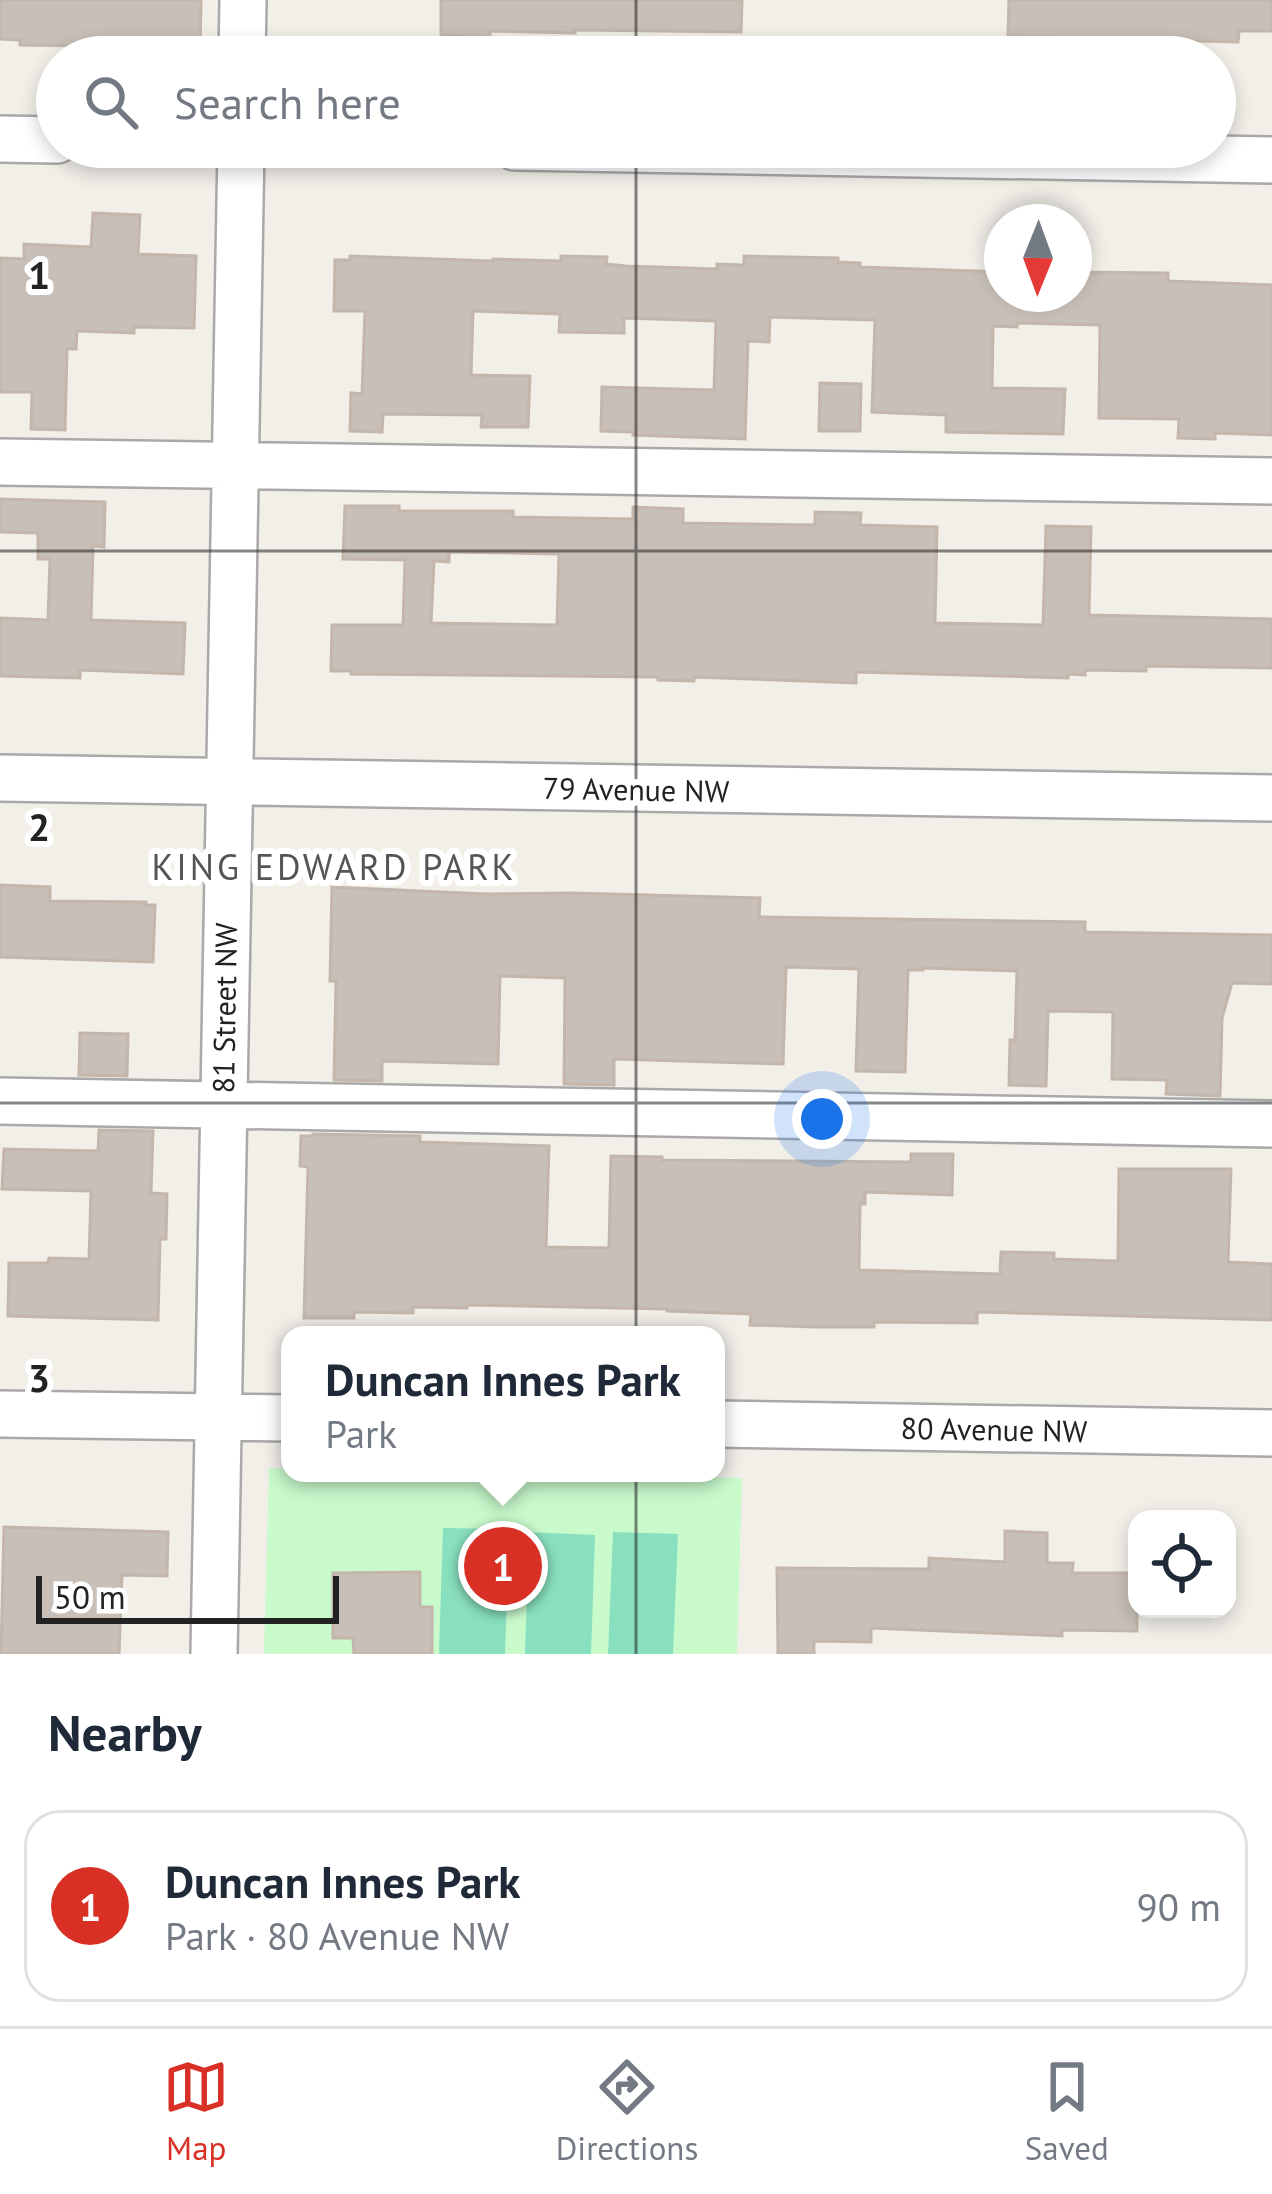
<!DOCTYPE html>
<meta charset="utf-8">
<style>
body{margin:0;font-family:"PT Sans",sans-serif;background:#f6f6f7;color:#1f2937}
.controls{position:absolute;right:36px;bottom:36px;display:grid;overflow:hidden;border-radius:24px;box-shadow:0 6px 18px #0003}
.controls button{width:108px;height:108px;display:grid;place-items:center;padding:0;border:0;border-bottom:3px solid #e0e1e3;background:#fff;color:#1f2937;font:60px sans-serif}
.compass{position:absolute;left:984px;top:204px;width:108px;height:108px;border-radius:50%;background:#fff;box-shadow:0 6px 18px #0003;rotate:181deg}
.scale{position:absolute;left:36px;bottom:30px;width:303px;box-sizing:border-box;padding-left:12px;border:6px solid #222;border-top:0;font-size:33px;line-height:42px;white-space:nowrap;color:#222;-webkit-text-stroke:9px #fff;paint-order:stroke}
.you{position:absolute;left:822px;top:1119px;width:42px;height:42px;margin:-30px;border:9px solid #fff;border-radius:50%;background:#1a73e8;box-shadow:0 0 0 18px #1a73e833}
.badge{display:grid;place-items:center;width:78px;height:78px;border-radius:50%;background:#d93025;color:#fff;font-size:39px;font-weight:700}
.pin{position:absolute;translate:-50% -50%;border:6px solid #fff;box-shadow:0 3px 12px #0006}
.popup{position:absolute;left:281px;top:1326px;width:444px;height:156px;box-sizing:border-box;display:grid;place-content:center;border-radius:24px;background:#fff;filter:drop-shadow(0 3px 9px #0005);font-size:39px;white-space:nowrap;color:#747a83}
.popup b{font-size:45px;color:#1f2937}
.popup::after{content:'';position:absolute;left:50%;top:100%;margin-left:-24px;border:24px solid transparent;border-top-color:#fff}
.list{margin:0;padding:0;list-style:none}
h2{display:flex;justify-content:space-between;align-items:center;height:156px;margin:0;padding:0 48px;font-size:51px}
h2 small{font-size:39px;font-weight:400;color:#747a83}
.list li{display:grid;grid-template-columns:78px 1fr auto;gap:36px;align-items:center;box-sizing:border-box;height:192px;margin:0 24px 24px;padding:0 24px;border:3px solid #e0e1e3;border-radius:36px}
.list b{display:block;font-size:45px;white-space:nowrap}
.list p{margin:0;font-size:39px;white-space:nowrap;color:#747a83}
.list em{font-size:39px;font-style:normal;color:#747a83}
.icon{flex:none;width:66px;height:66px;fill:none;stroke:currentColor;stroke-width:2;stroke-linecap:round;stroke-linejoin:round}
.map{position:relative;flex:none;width:1272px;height:1654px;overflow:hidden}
.search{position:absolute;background:#fff;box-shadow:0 6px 18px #0003;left:36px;right:36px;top:36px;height:132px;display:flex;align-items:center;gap:30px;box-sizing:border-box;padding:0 42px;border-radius:66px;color:#747a83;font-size:45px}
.sheet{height:372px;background:#fff}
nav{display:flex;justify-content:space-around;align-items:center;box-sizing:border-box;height:168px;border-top:3px solid #e0e1e3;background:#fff;font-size:33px;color:#747a83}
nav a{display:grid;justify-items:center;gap:6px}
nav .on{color:#d93025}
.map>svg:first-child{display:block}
</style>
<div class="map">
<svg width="1272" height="1654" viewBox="0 0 1272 1654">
<rect width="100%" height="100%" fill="#f2efe9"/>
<path fill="#c8facc" d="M269 1468 290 1469V1473H493L742 1478 737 1654H264Z"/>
<path fill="#88e0be" d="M443 1528 509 1529 505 1654H439Z
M529 1532 595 1535 591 1654H525Z
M613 1532 678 1534 673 1654H608Z"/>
<path fill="#c7bfb8" stroke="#c4b6ab" stroke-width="3" fill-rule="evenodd" d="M0 0H201L200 54 149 53V50L87 46 20 45V40L0 39Z
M441 0H742L741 32 575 30V33L490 31V37L441 35Z
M1009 0H1272V31H1239L1238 42 1008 36Z
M93 213 140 215 138 254 196 256 194 328 134 327V333L77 331 76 349H67L65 430 31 429 32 392H0V258L24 259V244L91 247Z
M350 256 493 261V259L561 261V256L607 257 606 264 626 266 717 269V264L744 265V256L838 258V262L860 263V267L1002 272V294H1074V272L1168 273V281L1272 285V435L1215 433V439L1178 438 1179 419 1099 418 1100 325 1017 323V327L993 326 992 388 1065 389 1063 434 946 432V415L872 412 875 320 770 317 769 342 748 341 745 439 633 435V432L601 431 602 387 714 390 716 321 624 318V333L559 332 560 314 473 311 471 375 530 376 528 427H481L482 415 383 414 382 432 350 431 351 393 362 394 365 311H334L335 260H350Z
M820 383 861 384 860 431H819Z
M0 499 105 502 104 547 93 546 91 620 185 623 183 674 80 670V678L0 676V618L48 620 50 559H38V533L0 532Z
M345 506H399V511H513V517L633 519V507L683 509V523L815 525V512L861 513 860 525 937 527 935 623 1043 625 1046 526 1091 527 1089 615 1272 619V668L1146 666V671L1085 670V675L1068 674V678L856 672V683L694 677V681L658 680V677L351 674V671H331L332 625H403L405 560 343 559ZM449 552 559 554 557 625 431 623 434 561 449 562Z
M0 885 50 887V901L146 902V905H155L153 962 0 957Z
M332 887 486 894 571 893 760 898 759 917 1085 922V932L1272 935V984L1232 983 1222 1018 1220 1096 1166 1094 1167 1080 1112 1079 1113 1012 1048 1011 1046 1086 1009 1085 1010 1040H1015L1017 971 923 968V970H908L905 1072 856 1071 859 969 786 967 783 1064 614 1059V1085L564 1084 565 978 500 976 498 1064 382 1061V1081L334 1080 336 981H330Z
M80 1033 128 1034 127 1076 79 1075Z
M99 1130 153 1131 151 1193 167 1194 166 1239H160L158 1320 8 1316 9 1263H48L49 1258 89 1259 91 1191 2 1189 4 1149 98 1151Z
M313 1134 420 1136V1142L549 1146 546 1247 609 1248 611 1156 662 1157V1160L911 1162V1154H953L952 1195 865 1192V1204H860L859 1270 897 1271 1000 1274 1001 1252 1054 1253V1259L1118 1261 1119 1169H1231L1228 1262 1272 1264V1320L977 1312V1323L874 1322V1327H816L750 1325 751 1314 667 1311V1309L467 1305V1308L413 1307V1313L354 1312V1318H304L308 1167 300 1166 301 1136H313Z
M4 1527 168 1532 167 1576 122 1575 119 1654H1Z
M1005 1531 1047 1533V1563H1073L1072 1573H1137V1631L1062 1630V1636L871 1628V1642L814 1641V1654H778L777 1568 929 1569V1558L1005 1562Z
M420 1572V1607H432V1654H354L353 1638H333V1573Z"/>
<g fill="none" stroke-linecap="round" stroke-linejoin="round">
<defs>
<path id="minor" d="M242 57 243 0
M0 139 57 140
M515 147 1272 160
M0 462 1272 481
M0 778 1272 798
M0 1101 1272 1124
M0 1414 290 1418
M716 1424 1272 1433
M214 1654 241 147"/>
</defs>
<use href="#minor" stroke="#a9a9a9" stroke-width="50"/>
<use href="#minor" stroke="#fff" stroke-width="45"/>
</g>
<path fill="none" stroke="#222" stroke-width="3" stroke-opacity="0.55" d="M636 0V57M636 147V1654M0 551H1272M0 1103H1272"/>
<g text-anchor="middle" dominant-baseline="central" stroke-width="12" stroke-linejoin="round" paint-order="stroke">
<g font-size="30" fill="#222" stroke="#fff">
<text transform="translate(636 789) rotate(1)">79 Avenue NW</text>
<text transform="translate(224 1008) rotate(-89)">81 Street NW</text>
<text transform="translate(994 1429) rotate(1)">80 Avenue NW</text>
</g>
<g font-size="36" letter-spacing="3" fill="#555" stroke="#fff">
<text x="334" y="866">KING EDWARD PARK</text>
</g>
</g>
<g font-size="39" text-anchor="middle" font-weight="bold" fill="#222" stroke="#fff" stroke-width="12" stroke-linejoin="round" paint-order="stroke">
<text x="39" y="289">1</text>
<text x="39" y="841">2</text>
<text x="39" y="1392">3</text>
</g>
</svg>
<div class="controls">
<button><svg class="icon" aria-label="locate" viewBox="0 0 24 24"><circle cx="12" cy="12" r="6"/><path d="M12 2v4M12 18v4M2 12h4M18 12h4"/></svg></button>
</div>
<svg class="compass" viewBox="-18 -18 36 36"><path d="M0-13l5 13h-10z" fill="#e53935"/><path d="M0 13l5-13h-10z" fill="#747a83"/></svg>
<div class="scale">50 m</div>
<div class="you"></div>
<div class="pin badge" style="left:503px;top:1566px">1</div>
<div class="popup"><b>Duncan Innes Park</b>Park</div>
<div class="search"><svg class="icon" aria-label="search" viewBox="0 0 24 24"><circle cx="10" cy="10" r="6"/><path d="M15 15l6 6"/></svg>Search here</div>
</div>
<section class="sheet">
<h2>Nearby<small></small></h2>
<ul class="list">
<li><span class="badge">1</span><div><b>Duncan Innes Park</b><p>Park · 80 Avenue NW</p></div><em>90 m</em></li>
</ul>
</section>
<nav>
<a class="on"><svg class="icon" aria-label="map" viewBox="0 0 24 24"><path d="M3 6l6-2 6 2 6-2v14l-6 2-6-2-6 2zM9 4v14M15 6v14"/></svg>Map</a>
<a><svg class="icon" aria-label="directions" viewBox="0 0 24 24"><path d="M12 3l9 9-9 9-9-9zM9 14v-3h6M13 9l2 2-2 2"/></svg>Directions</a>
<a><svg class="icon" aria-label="saved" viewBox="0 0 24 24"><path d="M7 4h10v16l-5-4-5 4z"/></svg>Saved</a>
</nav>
